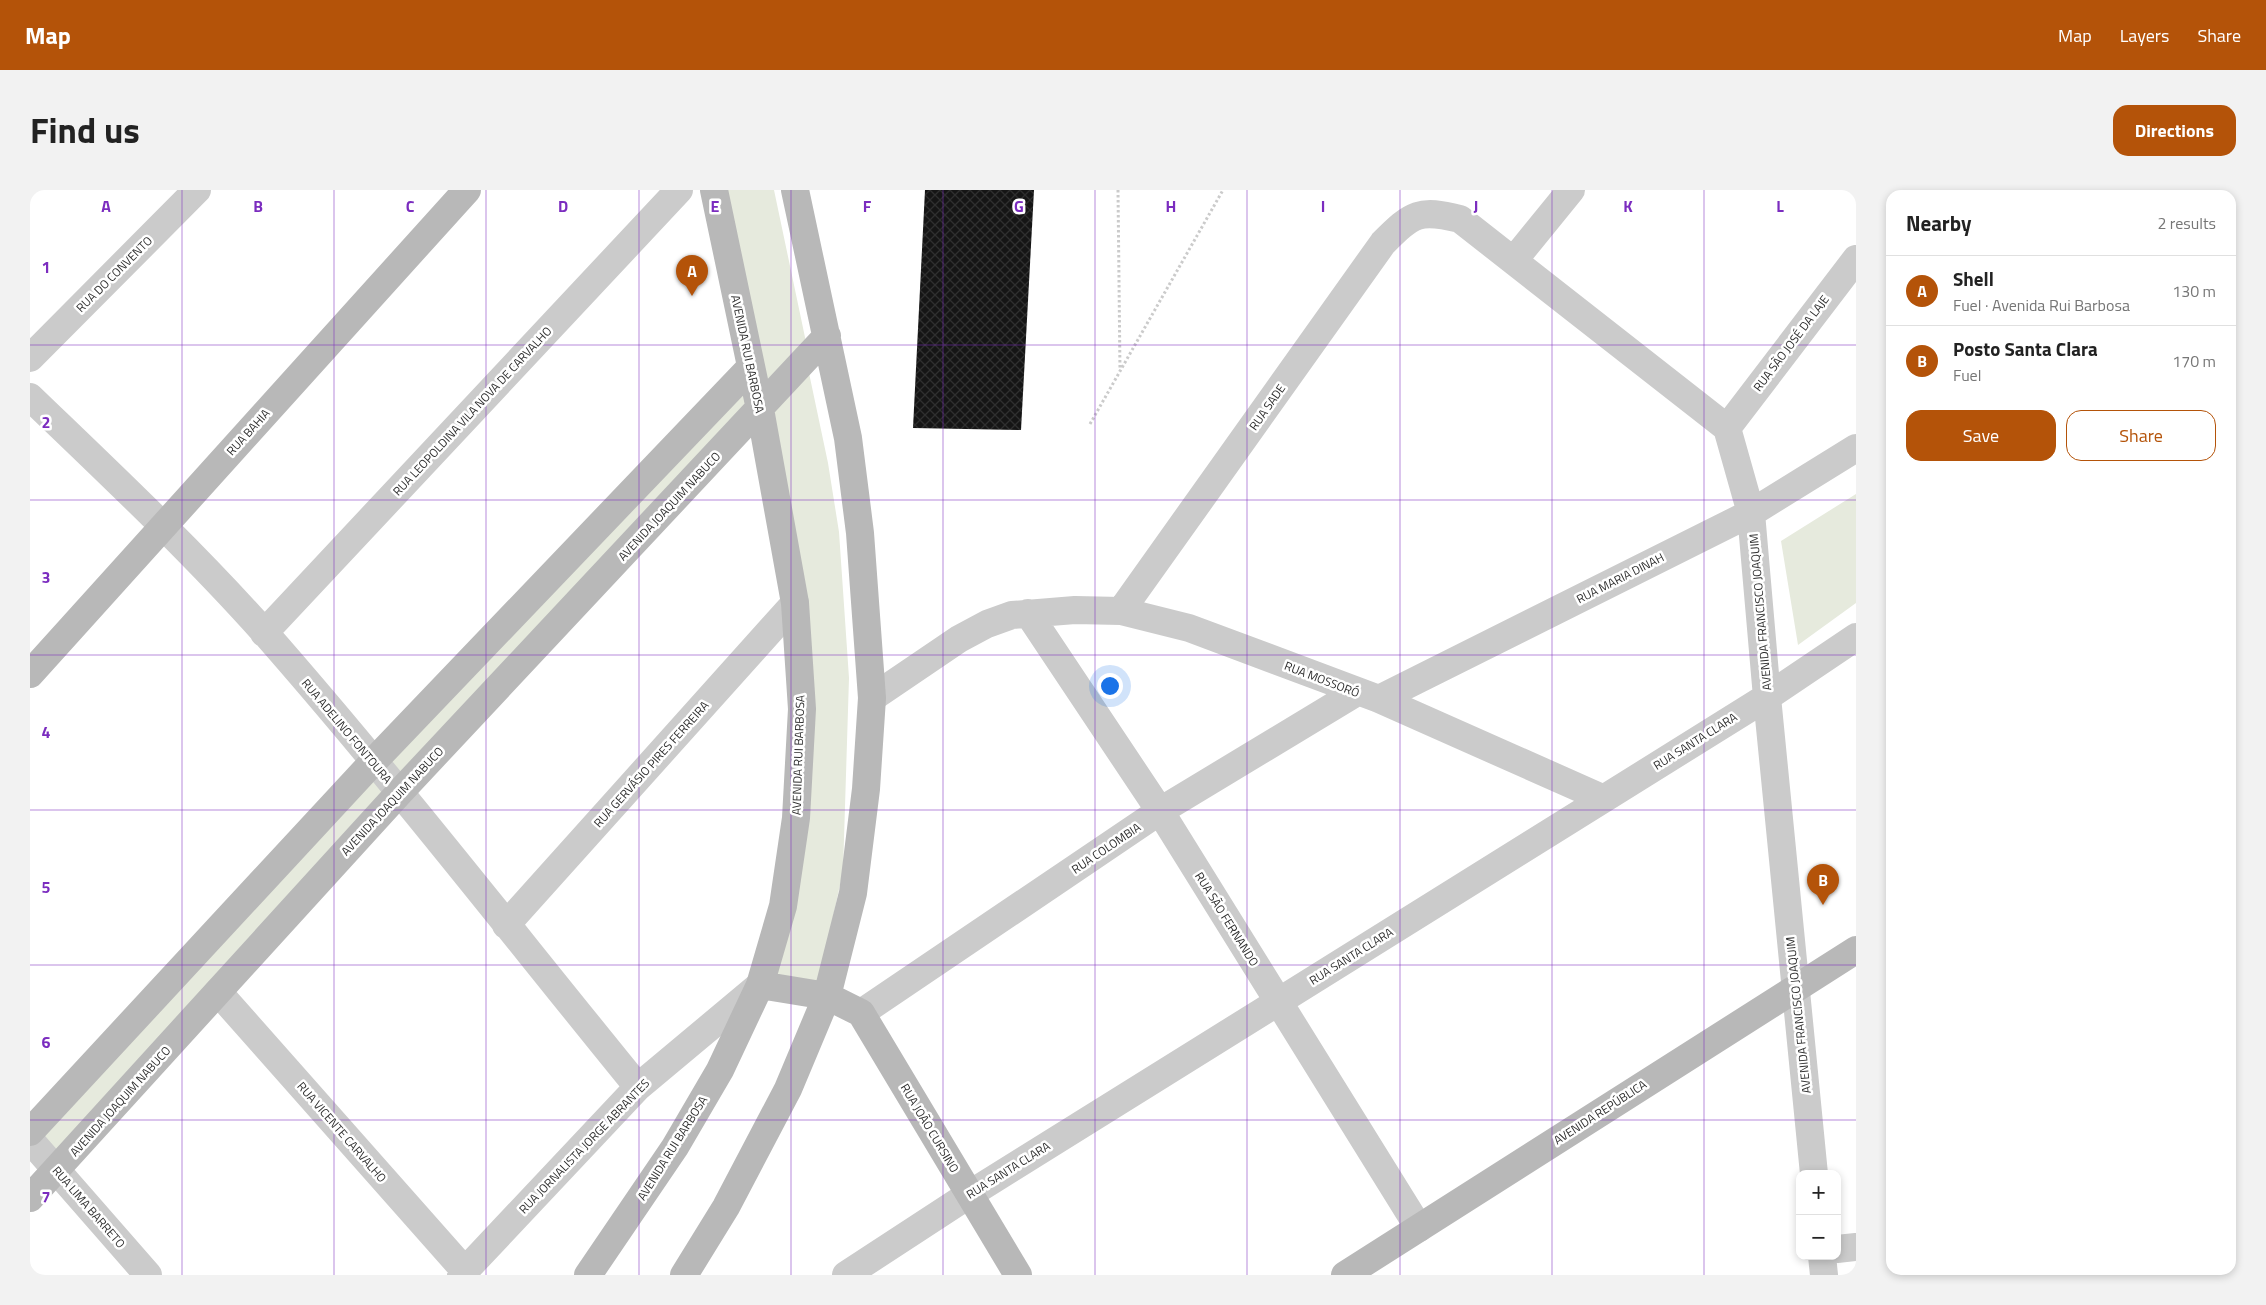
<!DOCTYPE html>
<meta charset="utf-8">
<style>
body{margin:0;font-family:"Titillium Web",sans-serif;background:#f2f2f2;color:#222}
.controls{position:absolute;right:15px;bottom:15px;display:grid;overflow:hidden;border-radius:10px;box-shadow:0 2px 8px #0003}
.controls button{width:45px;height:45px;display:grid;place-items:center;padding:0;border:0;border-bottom:1px solid #e0e0e0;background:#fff;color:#222;font:25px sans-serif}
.you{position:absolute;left:1079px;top:495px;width:18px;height:18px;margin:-12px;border:4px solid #fff;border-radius:50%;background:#1a73e8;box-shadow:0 0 0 8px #1a73e833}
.badge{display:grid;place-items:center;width:32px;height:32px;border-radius:50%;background:#b45309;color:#fff;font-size:16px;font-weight:700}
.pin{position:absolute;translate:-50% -41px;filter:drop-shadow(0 1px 2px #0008)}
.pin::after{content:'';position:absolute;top:26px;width:18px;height:15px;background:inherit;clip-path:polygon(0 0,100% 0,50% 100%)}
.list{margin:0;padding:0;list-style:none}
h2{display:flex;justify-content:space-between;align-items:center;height:65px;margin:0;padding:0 20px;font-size:21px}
h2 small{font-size:16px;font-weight:400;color:#767676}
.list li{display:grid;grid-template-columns:32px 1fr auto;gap:15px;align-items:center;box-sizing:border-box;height:70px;padding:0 20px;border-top:1px solid #e0e0e0}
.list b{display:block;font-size:19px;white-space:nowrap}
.list p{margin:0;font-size:16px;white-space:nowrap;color:#767676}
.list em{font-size:16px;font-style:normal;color:#767676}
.actions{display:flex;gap:10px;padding:15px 20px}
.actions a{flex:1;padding:11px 0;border:1px solid #b45309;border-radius:15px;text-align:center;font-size:18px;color:#b45309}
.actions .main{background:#b45309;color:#fff}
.map{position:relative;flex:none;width:1826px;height:1085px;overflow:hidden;border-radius:15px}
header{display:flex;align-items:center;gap:30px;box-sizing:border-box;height:70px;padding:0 25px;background:#b45309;color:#fff}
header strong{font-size:24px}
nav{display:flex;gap:28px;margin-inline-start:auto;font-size:18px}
.intro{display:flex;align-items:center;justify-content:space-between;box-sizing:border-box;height:120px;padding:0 30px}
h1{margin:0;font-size:35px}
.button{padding:12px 22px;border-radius:15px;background:#b45309;color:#fff;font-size:18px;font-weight:700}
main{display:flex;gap:30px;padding:0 30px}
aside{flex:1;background:#fff;border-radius:15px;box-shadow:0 2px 8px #0003}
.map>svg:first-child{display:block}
</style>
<header>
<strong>Map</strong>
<nav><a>Map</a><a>Layers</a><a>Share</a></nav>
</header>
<div class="intro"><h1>Find us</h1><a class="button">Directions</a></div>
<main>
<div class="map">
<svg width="1826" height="1085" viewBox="0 0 1826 1085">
<defs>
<pattern id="building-cross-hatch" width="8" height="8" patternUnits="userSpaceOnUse" patternTransform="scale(1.25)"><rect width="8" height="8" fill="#151515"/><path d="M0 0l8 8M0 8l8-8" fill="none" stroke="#2f2f2f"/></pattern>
</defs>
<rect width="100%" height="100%" fill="#fff"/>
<path fill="#e6eadd" d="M690 0H744L776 152 731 196Z
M720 180 727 219 370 595 351 572Z
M779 183 798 273 809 342 819 488 813 681 788 796 742 785 770 664 739 221Z
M1826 304V413L1768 455 1751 351Z
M343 575 364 602 26 970 5 947Z"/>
<path fill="url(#building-cross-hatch)" d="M895 0H1004L991 240 883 238Z"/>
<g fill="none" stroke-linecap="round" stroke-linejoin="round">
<path stroke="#cbcbcb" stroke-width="3" stroke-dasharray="2.5 2.5" stroke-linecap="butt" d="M1088 0 1090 181
M1060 234 1193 0"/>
<path stroke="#cbcbcb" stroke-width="28" d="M1484 70 1541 0
M0 168 167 0
M0 207C80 284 161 360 235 443 364 590 484 745 608 897
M1697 238 1826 69
M1091 421 1353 53C1383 23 1389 19 1430 29L1697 238 1721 323 1737 507 1784 984
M998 423 1130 621 1389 1038
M234 443 649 0
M842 508 929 449 957 434 982 425 1045 420 1091 421 1159 438 1349 509 1572 608
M1349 509 1721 323 1826 258
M476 735 765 413
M188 802 435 1081
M831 823 1130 621 1327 502
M0 950 118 1085
M1807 1059 1826 1057
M1792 1066 1794 1085
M431 1085 608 897 730 795
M816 1085 940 1004 1737 507 1826 447"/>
<path stroke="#b8b8b8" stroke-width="28" d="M0 484 437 0
M730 795 797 806 831 823 988 1085
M0 942 343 572 721 177
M0 1008 369 603 797 146
M558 1085 645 957 690 880 730 795 753 716 766 628 772 519 765 413 730 219 684 0
M654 1085 696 1017 758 899 797 806 823 703 836 599 842 508 830 343 818 248 765 0
M1315 1085 1826 760"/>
</g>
<path fill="none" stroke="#7b2cbf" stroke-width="1" stroke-opacity="0.55" d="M152 0V1085M304 0V1085M456 0V1085M609 0V1085M761 0V1085M913 0V1085M1065 0V1085M1217 0V1085M1370 0V1085M1522 0V1085M1674 0V1085M0 155H1826M0 310H1826M0 465H1826M0 620H1826M0 775H1826M0 930H1826"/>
<g text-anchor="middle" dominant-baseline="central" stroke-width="5" stroke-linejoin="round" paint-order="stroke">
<g font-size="12" fill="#2e2e2e" stroke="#fff">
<text transform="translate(84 84) rotate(-45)">RUA DO CONVENTO</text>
<text transform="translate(1761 153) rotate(-53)">RUA SÃO JOSÉ DA LAJE</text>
<text transform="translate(718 164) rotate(78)">AVENIDA RUI BARBOSA</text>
<text transform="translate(1237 217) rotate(-55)">RUA SADE</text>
<text transform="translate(442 221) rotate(-47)">RUA LEOPOLDINA VILA NOVA DE CARVALHO</text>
<text transform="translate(218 242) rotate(-48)">RUA BAHIA</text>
<text transform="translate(639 316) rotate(-47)">AVENIDA JOAQUIM NABUCO</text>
<text transform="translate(1590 388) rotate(-27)">RUA MARIA DINAH</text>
<text transform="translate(1730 422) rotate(-95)">AVENIDA FRANCISCO JOAQUIM</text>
<text transform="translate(1292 489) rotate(21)">RUA MOSSORÓ</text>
<text transform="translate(317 541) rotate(50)">RUA ADELINO FONTOURA</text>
<text transform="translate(1665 551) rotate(-32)">RUA SANTA CLARA</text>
<text transform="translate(768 565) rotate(-88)">AVENIDA RUI BARBOSA</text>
<text transform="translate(621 574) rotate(-48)">RUA GERVÁSIO PIRES FERREIRA</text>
<text transform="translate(362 611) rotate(-47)">AVENIDA JOAQUIM NABUCO</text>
<text transform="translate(1076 658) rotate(-34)">RUA COLOMBIA</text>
<text transform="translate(1197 729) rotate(58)">RUA SÃO FERNANDO</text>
<text transform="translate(1321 766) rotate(-32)">RUA SANTA CLARA</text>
<text transform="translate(1768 825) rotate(-96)">AVENIDA FRANCISCO JOAQUIM</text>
<text transform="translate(90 911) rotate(-48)">AVENIDA JOAQUIM NABUCO</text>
<text transform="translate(1570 922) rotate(-33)">AVENIDA REPÚBLICA</text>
<text transform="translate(900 938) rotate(59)">RUA JOÃO CURSINO</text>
<text transform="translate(312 942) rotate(49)">RUA VICENTE CARVALHO</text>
<text transform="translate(554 956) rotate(-46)">RUA JORNALISTA JORGE ABRANTES</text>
<text transform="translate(642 958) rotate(-58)">AVENIDA RUI BARBOSA</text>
<text transform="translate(978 980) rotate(-32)">RUA SANTA CLARA</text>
<text transform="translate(59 1017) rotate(49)">RUA LIMA BARRETO</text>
</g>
</g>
<g font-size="16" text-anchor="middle" font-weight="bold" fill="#7b2cbf" stroke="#fff" stroke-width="5" stroke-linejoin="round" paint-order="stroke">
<text x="76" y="22">A</text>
<text x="228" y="22">B</text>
<text x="380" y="22">C</text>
<text x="533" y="22">D</text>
<text x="685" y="22">E</text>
<text x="837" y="22">F</text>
<text x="989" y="22">G</text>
<text x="1141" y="22">H</text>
<text x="1293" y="22">I</text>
<text x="1446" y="22">J</text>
<text x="1598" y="22">K</text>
<text x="1750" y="22">L</text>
<text x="16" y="83">1</text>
<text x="16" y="238">2</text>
<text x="16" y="393">3</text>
<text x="16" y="548">4</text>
<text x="16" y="703">5</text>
<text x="16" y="858">6</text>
<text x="16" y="1013">7</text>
</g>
</svg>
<div class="controls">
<button>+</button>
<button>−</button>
</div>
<div class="you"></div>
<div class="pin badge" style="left:662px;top:106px">A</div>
<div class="pin badge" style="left:1793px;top:715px">B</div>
</div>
<aside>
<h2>Nearby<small>2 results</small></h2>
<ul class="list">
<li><span class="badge">A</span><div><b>Shell</b><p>Fuel · Avenida Rui Barbosa</p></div><em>130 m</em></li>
<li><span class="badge">B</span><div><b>Posto Santa Clara</b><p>Fuel</p></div><em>170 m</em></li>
</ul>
<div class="actions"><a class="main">Save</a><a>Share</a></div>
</aside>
</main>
